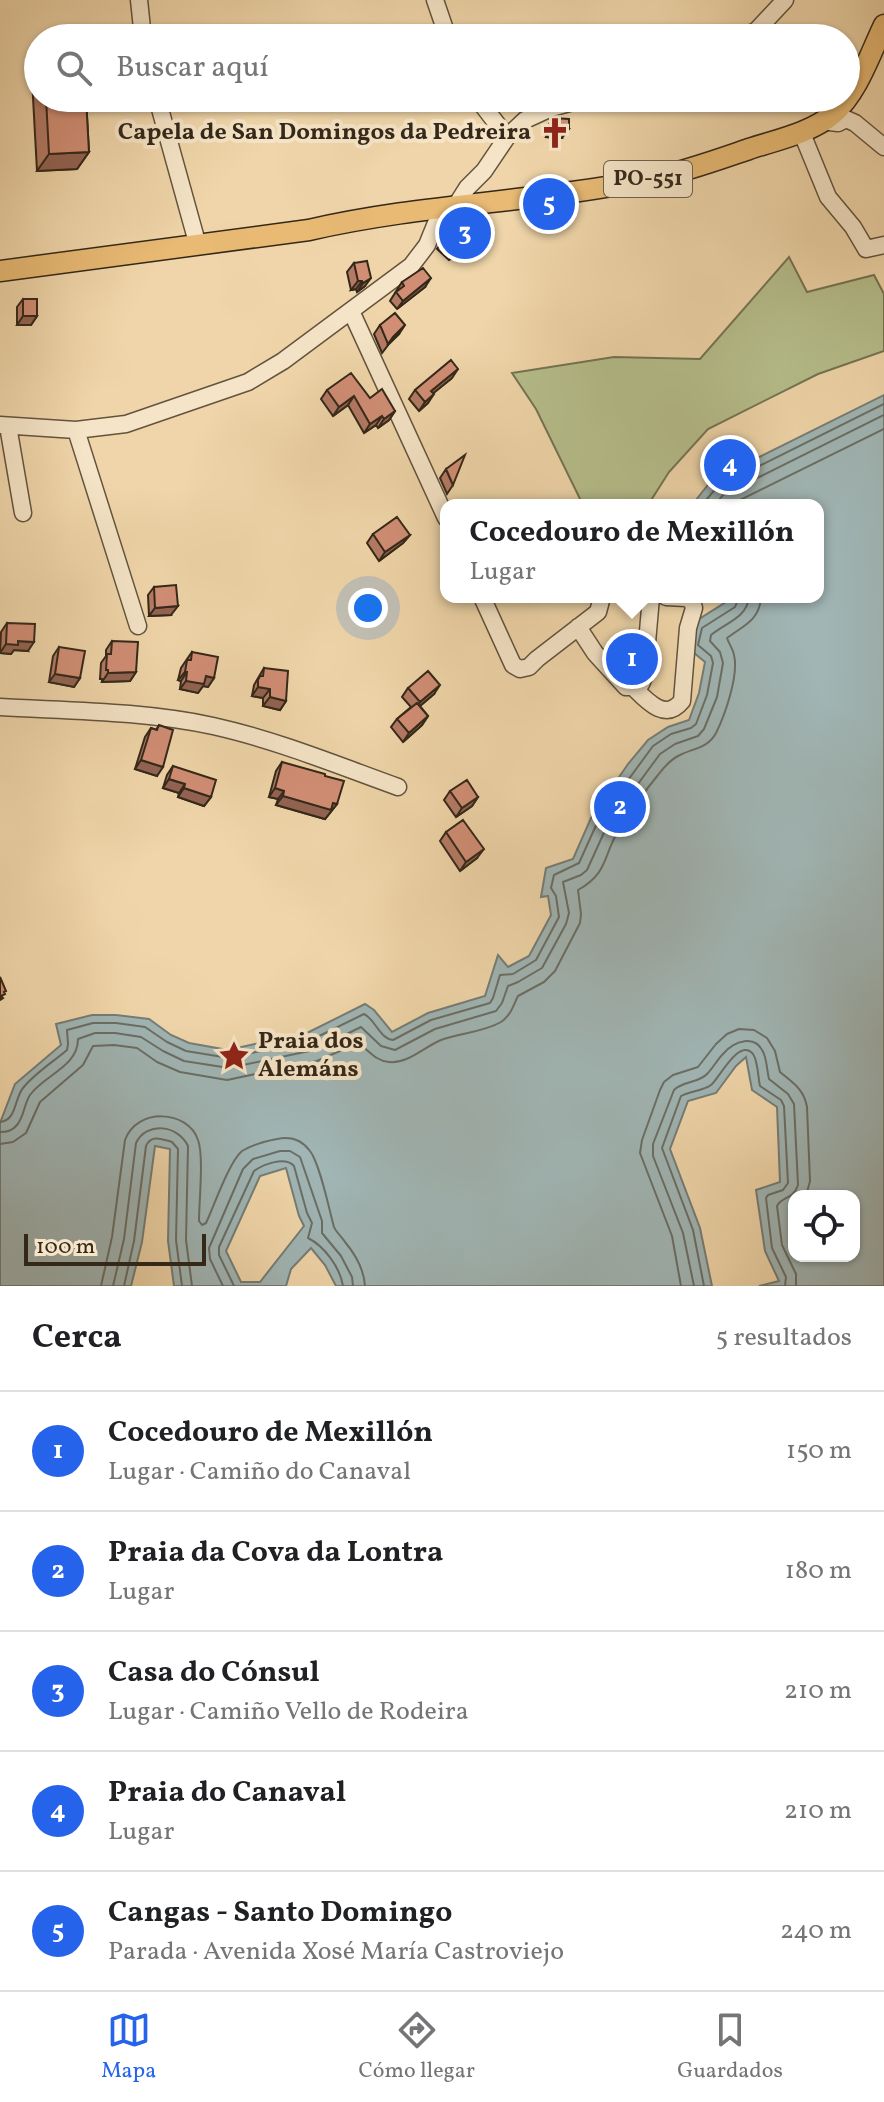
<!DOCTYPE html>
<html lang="es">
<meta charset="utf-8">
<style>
body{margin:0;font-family:Vollkorn,serif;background:#f6f6f6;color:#202124}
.controls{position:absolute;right:24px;bottom:24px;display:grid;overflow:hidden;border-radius:16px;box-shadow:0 2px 6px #0004}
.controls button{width:72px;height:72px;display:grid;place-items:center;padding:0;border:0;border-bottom:2px solid #e0e0e0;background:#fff;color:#202124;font:40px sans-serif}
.scale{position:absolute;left:24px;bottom:20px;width:182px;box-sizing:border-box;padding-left:8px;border:4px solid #342819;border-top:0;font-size:22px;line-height:28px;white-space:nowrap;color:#342819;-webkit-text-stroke:6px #f5e4c7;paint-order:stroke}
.you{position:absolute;left:368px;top:608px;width:28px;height:28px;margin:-20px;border:6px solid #fff;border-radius:50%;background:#1a73e8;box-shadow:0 0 0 12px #1a73e833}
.badge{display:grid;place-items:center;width:52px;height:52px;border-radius:50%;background:#2563eb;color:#fff;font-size:26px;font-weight:700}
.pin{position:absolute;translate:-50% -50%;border:4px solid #fff;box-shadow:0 2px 8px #0006}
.popup{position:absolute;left:440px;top:499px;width:384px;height:104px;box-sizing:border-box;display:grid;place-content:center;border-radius:16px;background:#fff;filter:drop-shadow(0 2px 6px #0005);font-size:26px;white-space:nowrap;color:#757577}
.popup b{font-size:30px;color:#202124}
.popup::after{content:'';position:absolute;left:50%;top:100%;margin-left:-16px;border:16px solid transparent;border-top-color:#fff}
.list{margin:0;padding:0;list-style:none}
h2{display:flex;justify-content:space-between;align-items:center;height:104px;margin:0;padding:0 32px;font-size:34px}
h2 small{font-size:26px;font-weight:400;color:#757577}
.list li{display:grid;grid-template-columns:52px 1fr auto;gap:24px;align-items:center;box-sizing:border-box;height:120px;padding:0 32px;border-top:2px solid #e0e0e0}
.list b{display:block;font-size:30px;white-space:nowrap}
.list p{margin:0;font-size:26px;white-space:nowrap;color:#757577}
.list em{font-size:26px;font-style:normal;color:#757577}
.icon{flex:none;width:44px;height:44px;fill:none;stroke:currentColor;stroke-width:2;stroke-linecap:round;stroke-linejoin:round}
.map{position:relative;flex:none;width:884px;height:1286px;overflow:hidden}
.search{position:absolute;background:#fff;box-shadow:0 2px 6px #0004;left:24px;right:24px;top:24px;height:88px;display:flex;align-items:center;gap:20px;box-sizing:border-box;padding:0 28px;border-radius:44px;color:#757577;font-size:30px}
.sheet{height:704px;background:#fff}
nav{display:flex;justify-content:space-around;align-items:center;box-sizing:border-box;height:112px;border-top:2px solid #e0e0e0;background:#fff;font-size:22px;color:#757577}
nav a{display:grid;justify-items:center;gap:4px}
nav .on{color:#2563eb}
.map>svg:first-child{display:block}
</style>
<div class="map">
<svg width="884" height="1286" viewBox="0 0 884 1286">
<rect width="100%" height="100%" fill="#efd5a9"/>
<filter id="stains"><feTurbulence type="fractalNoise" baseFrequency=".0025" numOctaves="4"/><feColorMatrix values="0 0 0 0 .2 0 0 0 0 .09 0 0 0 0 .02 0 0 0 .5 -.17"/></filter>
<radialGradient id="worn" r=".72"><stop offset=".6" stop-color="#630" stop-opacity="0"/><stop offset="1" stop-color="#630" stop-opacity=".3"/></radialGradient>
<path fill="#b5be8b" stroke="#747352" stroke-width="2" d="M789 257 807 292 874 275 884 294V351L818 374 708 429 669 472 648 505H583L536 409 512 373 614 357 700 359Z"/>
<path fill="#a0b5b4" stroke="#757d76" stroke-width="2" fill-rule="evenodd" d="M884 395V1286H759L779 1281 765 1251 756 1190 780 1182 777 1107 752 1090 746 1057 736 1066 716 1093 688 1101 670 1149 700 1228 712 1286H336L325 1265 311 1248 291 1269 286 1286H174L168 1241 170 1149 155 1146 142 1242 131 1286H0V1123L15 1084 61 1045 56 1024 92 1015H116L149 1019 171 1035 189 1043 228 1050 309 1032 365 1004 374 1010 392 1032 428 1013 485 996 498 955 508 967 529 956 551 915 548 896 541 897 546 868 573 859 591 818 628 764 648 740 668 727 689 720 699 693 705 662 688 648 696 621 734 597H818V505H692L711 481ZM286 1168 299 1216 304 1226 260 1282H241L226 1251 260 1176ZM794 1196H854V1256H794Z"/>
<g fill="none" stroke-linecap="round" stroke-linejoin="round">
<path stroke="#6a6e66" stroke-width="2" d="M702 505 717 487 884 404
M715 505 723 495 884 415
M730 505 884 429
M0 1122C17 1120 14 1099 23 1088 35 1073 53 1062 67 1050L68 1044 67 1030 93 1023H116L145 1027 167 1042 186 1051 229 1058 311 1040 364 1014C376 1020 379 1038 393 1040L431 1020 490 1003 493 998 500 975 513 974 536 960 559 917 556 896 551 888 554 875 579 863 598 821 653 746 671 734 691 728 696 724 707 695 713 663 711 656 698 645 702 628 735 607 739 597
M0 1132C7 1132 12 1131 17 1125 24 1117 24 1104 30 1095 44 1075 78 1067 78 1039L95 1033H115L141 1037 163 1051 184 1061 229 1068 314 1050 361 1027 381 1046 395 1050 435 1029 496 1011 502 1003 508 986 518 982 542 968 566 924 569 913 563 882 581 875 587 870 607 826 660 754 675 744 698 736 704 729 717 697 723 663 720 652 710 641 711 635C725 623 747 618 749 597
M0 1144 13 1142 26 1133 40 1102 83 1065 93 1046 114 1045 137 1048 157 1062 180 1072 227 1080 317 1061 358 1043C368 1049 375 1061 389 1062 408 1064 424 1047 441 1040 460 1033 484 1032 501 1022 511 1015 513 1006 518 996L544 982 555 971 580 923 581 914 578 890C608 873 603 857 618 831 630 812 644 792 658 775 664 767 671 759 680 755 694 748 708 748 716 733 725 715 739 675 734 655 733 649 729 644 727 638 743 626 760 620 761 597
M101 1286 112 1237 125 1140C137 1107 188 1110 198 1140 204 1156 199 1202 199 1221L202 1225 206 1223C214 1206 229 1162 242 1151 252 1145 266 1141 277 1139 290 1136 302 1140 310 1151 320 1164 329 1209 334 1227 336 1232 342 1237 345 1242 355 1254 364 1270 365 1286
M113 1286 124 1239 136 1143C147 1121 178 1125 188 1146L186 1240 192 1286
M124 1286 134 1241 146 1146C151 1134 162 1139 172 1142L178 1149 176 1240 182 1286
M223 1286 210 1259 209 1248 243 1169 253 1159 280 1151H290L300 1157 322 1221V1233L341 1256 352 1277 353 1286
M234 1286 219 1255V1247L254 1171C264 1164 285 1156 294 1166L307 1213 312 1223 308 1238C324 1246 340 1267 343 1286
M681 1286 672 1236 640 1153 642 1140 660 1090 664 1082 673 1075 698 1067 716 1044 727 1034 739 1029 754 1030 767 1038 775 1051 780 1072C793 1083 804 1089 807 1107L810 1181 806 1196
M694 1286 683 1233 653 1156V1144L674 1090C683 1081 699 1083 707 1074 713 1068 717 1060 723 1054 734 1041 756 1033 764 1054 767 1062 767 1071 769 1079L788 1094 794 1104 798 1185C793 1200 782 1196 777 1206L782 1245 796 1274V1286
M704 1286 693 1230 662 1148 681 1096C690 1091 703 1091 711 1085 719 1079 739 1037 753 1054 758 1061 758 1077 760 1086L781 1100 784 1106 788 1183 783 1190 768 1195 766 1198 772 1248 786 1277 785 1286"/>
<defs>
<path id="minor" d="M139 0 143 38
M435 0 448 38
M739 38 756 31 785 0
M157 98 195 235
M477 98 507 137
M821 121 838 123 846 119 855 123 884 147
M801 131 828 197 853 227 866 249 884 245
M351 311 446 518
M0 425 76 430 126 424 248 382 283 361 411 266 427 245 436 223 455 207 467 188 484 171 507 137 525 120 551 108 587 98
M8 426 23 513
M76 430 138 626
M482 597 513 665 520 669 529 667 537 659 598 612 602 597
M578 627 595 653 626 687H633C647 701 665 722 682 701L688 628 694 608 692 601 686 598 666 597
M633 687 641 684 644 677 651 597
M0 707C71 711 143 711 213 726 276 740 337 765 398 787"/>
<path id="major" d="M0 271 309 230C421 204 538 202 650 179 684 172 717 160 749 149 776 140 811 133 833 114 858 92 870 54 884 25"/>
</defs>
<use href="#minor" stroke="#63533d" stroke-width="19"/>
<use href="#major" stroke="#342819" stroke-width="23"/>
<use href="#minor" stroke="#f5e4c7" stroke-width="16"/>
<use href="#major" stroke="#e8ba74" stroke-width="20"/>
</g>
<path fill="#b47a65" stroke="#342819" stroke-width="2" d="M38 71V98H86L89 152 77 169 37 171 32 79Z
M553 118 562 138 546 137 547 127Z
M474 240 449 260 437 249 443 241Z
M354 263 365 286 357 292 356 289 351 290 347 272Z
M402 282 425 287 397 309 390 301Z
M23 299 37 316 31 325H17V307Z
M380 325 399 334 389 344 382 353 374 334Z
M452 378 433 393 428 403 419 411 409 399 415 390Z
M327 390 370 398 395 411 389 420 378 428 376 425 364 433 348 405 333 416 321 399Z
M446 469 453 485 447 494 440 478Z
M373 534 410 535 403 543 379 561 367 543Z
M154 587 171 615 149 616 148 595Z
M7 623 28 651 14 650 11 654 0 653 1 632Z
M112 641 136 672 130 681 102 682V679H100L101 663 106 656V650Z
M59 647 80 678 74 687 49 682 53 656Z
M192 652 214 678 208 687 203 686 198 693 180 689 181 681 178 680 181 668Z
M264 668 286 701 280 710 263 706V698L252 696 254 685Z
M408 688 434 694 420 706 428 716 422 725 403 742 391 727 397 719 411 707 402 697Z
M159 725 157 776 135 769 145 737 151 728 156 730Z
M282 762 337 804 325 819 276 805 278 799 269 797 276 771Z
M173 766 211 797 204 806 178 797 179 793 163 788 167 775Z
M450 791 478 797 472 806 456 817 444 800Z
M446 832 477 858 460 871 440 841Z"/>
<path fill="#926352" stroke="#342819" stroke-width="2" d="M552 128 569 129 562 138 546 137Z
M89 152 77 169 37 171 49 154Z
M480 231 474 240 449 260 455 251Z
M371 278 365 286 357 292 363 283Z
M431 278 425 287 397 309 403 301Z
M358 281H362L356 289 351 290Z
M23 316H37L31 325H17Z
M405 325 399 334 387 345 393 337Z
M458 369 452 378 425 400 431 391Z
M434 394 428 403 419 411 425 402Z
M354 396 348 405 333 416 339 407Z
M395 411 389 420 378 428 384 419Z
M382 416 376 425 364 433 370 424Z
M410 535 403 543 379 561 385 552Z
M178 606 171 615 149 616 155 608Z
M18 641 34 642 28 651 14 650 11 654 0 653 6 644Z
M136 672 130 681 102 682 108 673Z
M185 672H187L181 681 178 680Z
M55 674 80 678 74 687 49 682Z
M206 676 214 678 208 687 203 686 198 693 180 689 186 681Z
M440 685 434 694 414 711 420 702Z
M258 687 270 689 263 698 252 696Z
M270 697 286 701 280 710 263 706Z
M428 716 422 725 403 742 409 733Z
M141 760 163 767 157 776 135 769Z
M169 779 185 784 179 793 163 788Z
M184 788 211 797 204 806 178 797Z
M275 788 284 791 278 799 269 797Z
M283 796 333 803 337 804 325 819 276 805Z
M478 797 472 806 456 817 462 808Z
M484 849 477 858 460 871 466 862Z"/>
<path fill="#d18e75" stroke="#342819" stroke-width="2" d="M46 98H86L89 152 49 154Z
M553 118 569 119V129L552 128Z
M476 209 488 218 480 231 455 251 443 241 470 210Z
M367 261 371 278 363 283 362 281H358L354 263Z
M423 268 431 278 403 301 396 292 404 286 402 282Z
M23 299H37V316H23Z
M395 313 405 325 393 337 388 344 380 325Z
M451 360 458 369 431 391 434 394 425 402 415 390Z
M351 373 370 398 382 389 395 411 384 419 382 416 370 424 354 396 339 407 327 390Z
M465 455 453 485 446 469Z
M397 517 410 535 385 552 373 534Z
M176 585 178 606 155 608 154 587Z
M7 623 35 624 34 642 18 641V645L6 644Z
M112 641 138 642 136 672 108 673V670H106L107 654H111Z
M59 647 85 651 80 678 55 674Z
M192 652 218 657 214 678 206 676 204 684 186 681 187 672H185L187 660H191Z
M264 668 288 671 286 701 270 697V689L258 687V680L260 676H263Z
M428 671 440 685 420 702 408 688Z
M417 703 428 716 409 733 397 719Z
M159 725 173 730 163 767 141 760 151 728 157 730Z
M282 762 325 774V776L344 781 337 804 333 803 331 810 283 796 284 791 275 788Z
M173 766 216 780 211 797 184 788 185 784 169 779Z
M467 780 478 797 462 808 450 791Z
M463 820 484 849 466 862 446 832Z
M0 977 6 991 4 992 5 994 1 996 3 998 0 1000Z"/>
<defs>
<symbol id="church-bare" viewBox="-9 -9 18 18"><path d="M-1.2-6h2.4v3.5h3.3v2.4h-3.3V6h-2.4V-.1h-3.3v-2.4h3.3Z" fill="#8f2418" stroke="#f5e4c7" stroke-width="2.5" paint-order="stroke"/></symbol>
<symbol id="sight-bare" viewBox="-9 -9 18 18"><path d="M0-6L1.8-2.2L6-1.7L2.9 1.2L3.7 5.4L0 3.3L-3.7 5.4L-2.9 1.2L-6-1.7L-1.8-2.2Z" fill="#8f2418" stroke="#f5e4c7" stroke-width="2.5" paint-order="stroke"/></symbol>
</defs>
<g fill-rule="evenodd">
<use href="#church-bare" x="533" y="111" width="44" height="44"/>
<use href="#sight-bare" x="212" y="1034" width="44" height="44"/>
</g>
<g text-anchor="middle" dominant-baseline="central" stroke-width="8" stroke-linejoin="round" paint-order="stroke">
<rect fill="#f5e4c7" stroke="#6e604d" stroke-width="2" x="604" y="161" width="88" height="36" rx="6"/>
<g font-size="22" font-weight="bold" fill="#342819">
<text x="648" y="179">PO-551</text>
</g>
<g font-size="24" font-weight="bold" fill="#342819" stroke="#f5e4c7" text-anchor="end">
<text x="531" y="133">Capela de San Domingos da Pedreira</text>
<text x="258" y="1042" text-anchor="start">Praia dos<tspan x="258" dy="28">Alemáns</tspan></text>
</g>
</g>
<rect width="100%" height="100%" filter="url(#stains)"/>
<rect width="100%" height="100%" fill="url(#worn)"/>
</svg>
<div class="controls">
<button><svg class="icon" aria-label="locate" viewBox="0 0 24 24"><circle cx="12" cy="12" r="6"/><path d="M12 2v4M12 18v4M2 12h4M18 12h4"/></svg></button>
</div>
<div class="scale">100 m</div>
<div class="you"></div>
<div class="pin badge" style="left:632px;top:659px">1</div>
<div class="popup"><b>Cocedouro de Mexillón</b>Lugar</div>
<div class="pin badge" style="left:620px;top:807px">2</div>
<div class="pin badge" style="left:465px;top:233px">3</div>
<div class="pin badge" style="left:730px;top:465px">4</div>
<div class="pin badge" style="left:549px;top:204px">5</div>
<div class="search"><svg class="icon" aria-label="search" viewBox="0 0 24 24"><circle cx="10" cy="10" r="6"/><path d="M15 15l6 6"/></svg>Buscar aquí</div>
</div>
<section class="sheet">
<h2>Cerca<small>5 resultados</small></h2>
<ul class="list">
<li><span class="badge">1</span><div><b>Cocedouro de Mexillón</b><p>Lugar · Camiño do Canaval</p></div><em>150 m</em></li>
<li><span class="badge">2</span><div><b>Praia da Cova da Lontra</b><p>Lugar</p></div><em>180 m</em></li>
<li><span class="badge">3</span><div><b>Casa do Cónsul</b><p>Lugar · Camiño Vello de Rodeira</p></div><em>210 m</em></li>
<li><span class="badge">4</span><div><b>Praia do Canaval</b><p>Lugar</p></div><em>210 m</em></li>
<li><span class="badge">5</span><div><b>Cangas - Santo Domingo</b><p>Parada · Avenida Xosé María Castroviejo</p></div><em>240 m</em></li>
</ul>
</section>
<nav>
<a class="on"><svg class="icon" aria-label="map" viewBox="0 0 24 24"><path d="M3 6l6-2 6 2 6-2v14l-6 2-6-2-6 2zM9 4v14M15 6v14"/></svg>Mapa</a>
<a><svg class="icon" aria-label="directions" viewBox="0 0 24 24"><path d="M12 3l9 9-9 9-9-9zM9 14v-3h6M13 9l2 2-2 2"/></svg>Cómo llegar</a>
<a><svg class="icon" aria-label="saved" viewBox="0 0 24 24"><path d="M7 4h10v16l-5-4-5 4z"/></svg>Guardados</a>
</nav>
